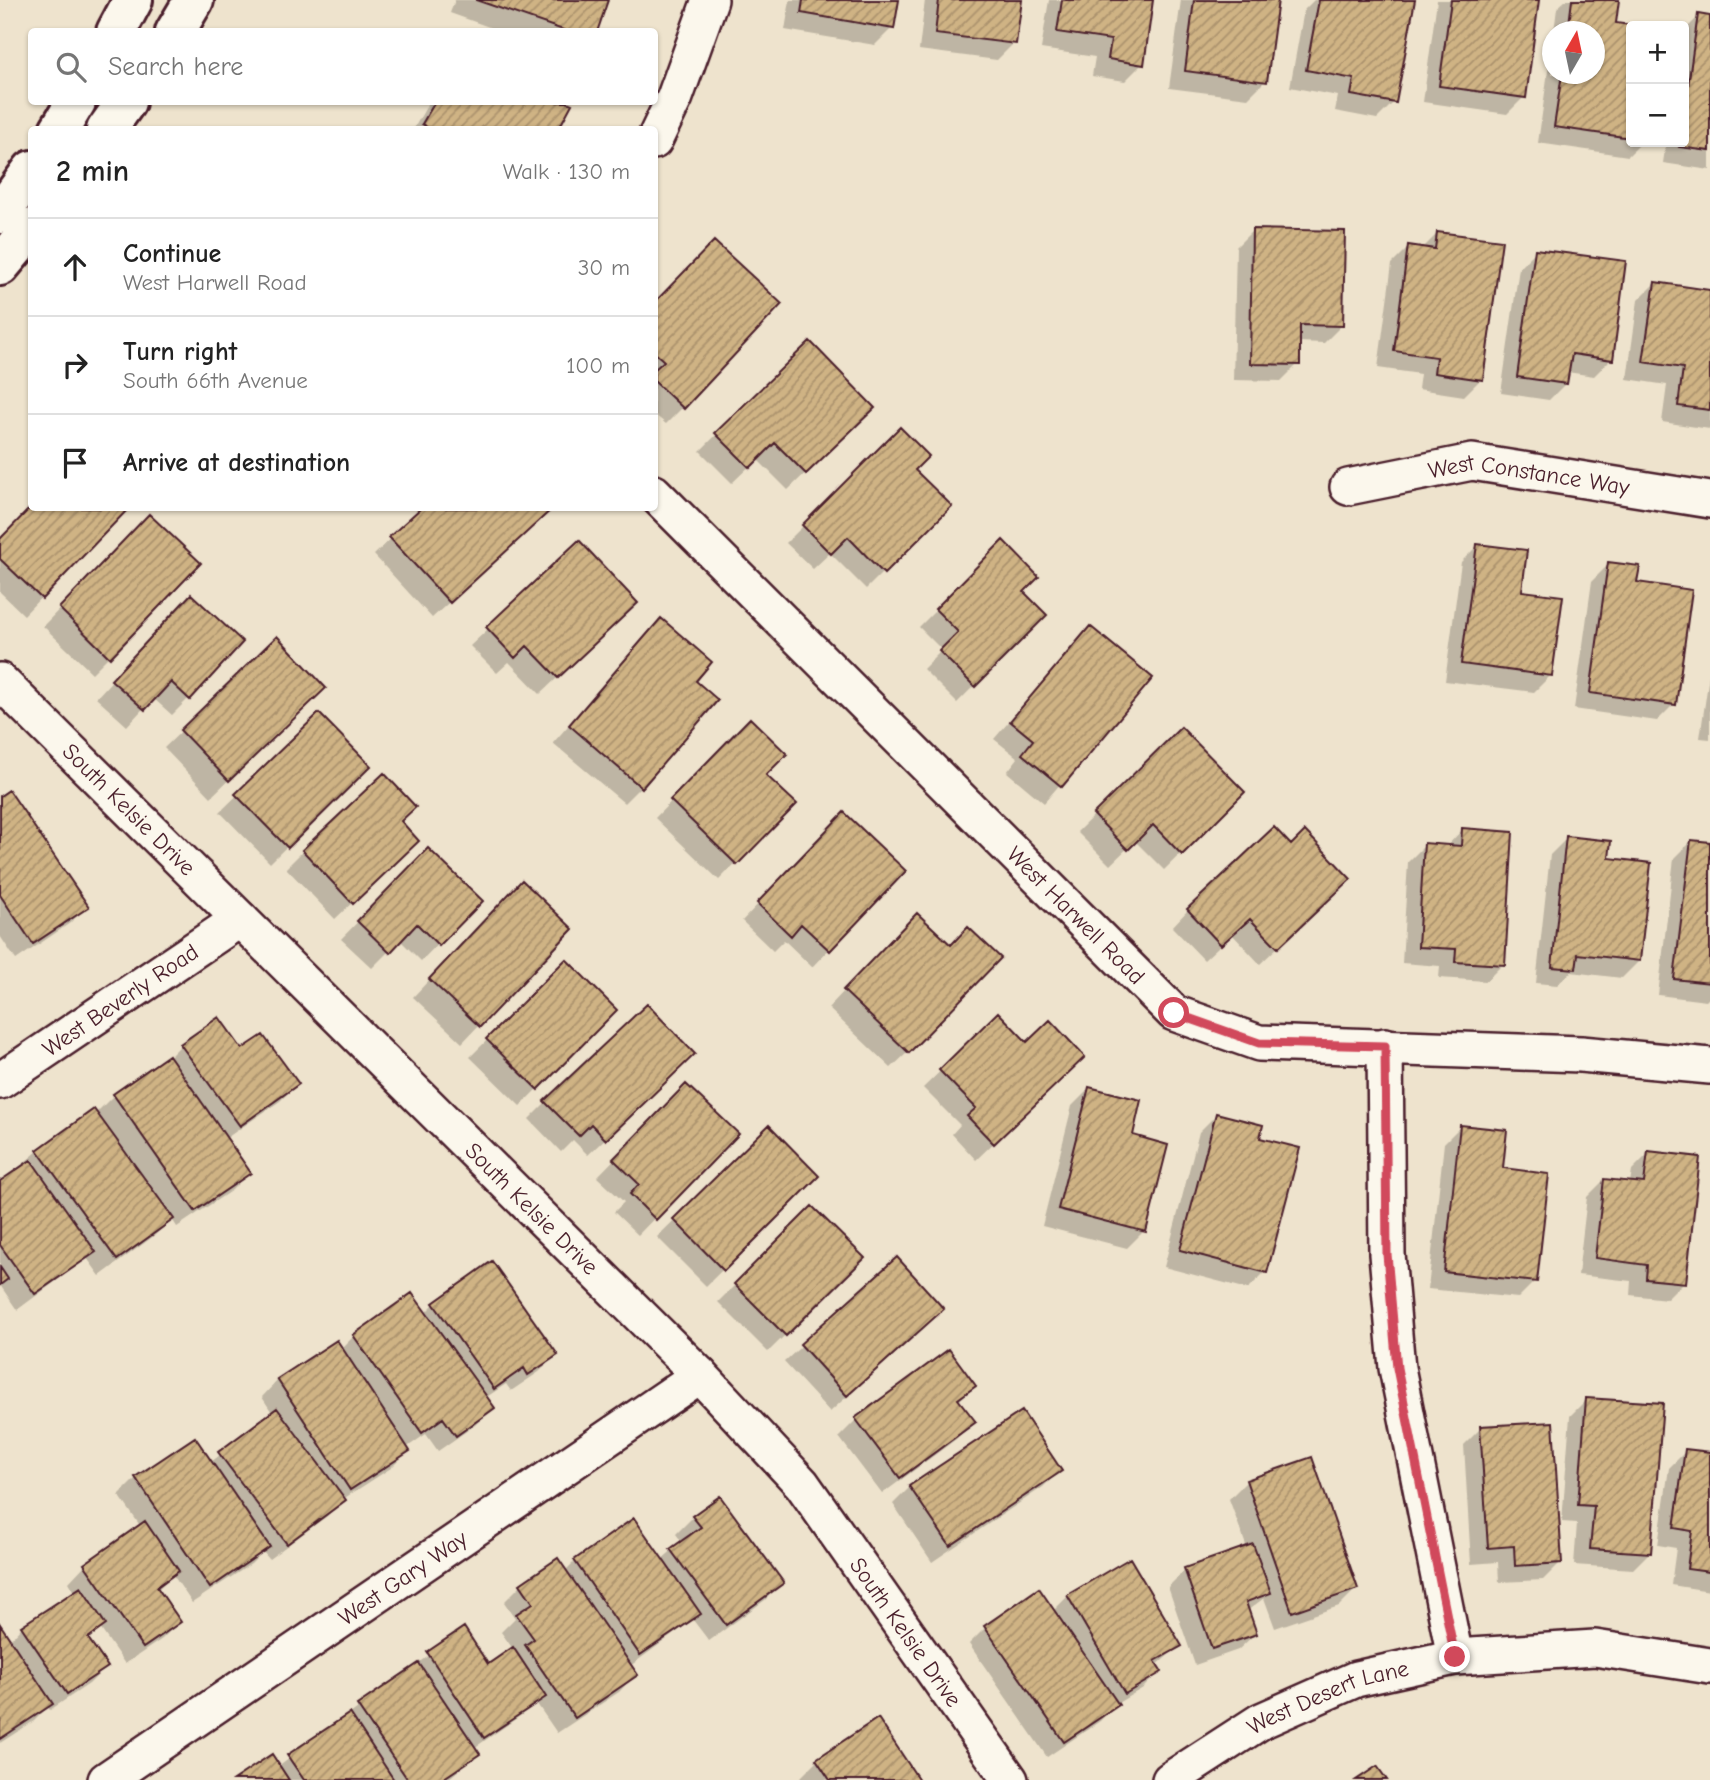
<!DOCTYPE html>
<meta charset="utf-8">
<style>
body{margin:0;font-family:"Comic Neue",sans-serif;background:#f6f6f6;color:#222}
.controls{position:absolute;right:21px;top:21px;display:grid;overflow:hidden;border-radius:7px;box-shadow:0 2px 5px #0004}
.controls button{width:63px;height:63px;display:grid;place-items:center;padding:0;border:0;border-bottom:2px solid #e0e0e0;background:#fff;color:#222;font:35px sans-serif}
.compass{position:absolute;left:1542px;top:21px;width:63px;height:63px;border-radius:50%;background:#fff;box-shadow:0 2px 5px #0004;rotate:9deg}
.stop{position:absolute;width:21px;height:21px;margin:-16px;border:5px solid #d1495b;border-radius:50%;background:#fff}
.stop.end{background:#d1495b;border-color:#fff;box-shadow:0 2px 7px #0008}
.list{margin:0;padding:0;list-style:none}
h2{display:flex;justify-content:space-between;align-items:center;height:91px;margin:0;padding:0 28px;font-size:30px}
h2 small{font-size:23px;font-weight:400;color:#767676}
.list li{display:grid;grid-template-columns:46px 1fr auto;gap:21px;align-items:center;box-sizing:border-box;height:98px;padding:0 28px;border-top:2px solid #e0e0e0}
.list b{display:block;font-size:26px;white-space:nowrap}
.list p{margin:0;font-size:23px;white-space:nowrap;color:#767676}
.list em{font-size:23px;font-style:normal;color:#767676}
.icon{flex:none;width:38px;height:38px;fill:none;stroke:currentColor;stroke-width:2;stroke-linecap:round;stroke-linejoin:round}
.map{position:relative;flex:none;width:1710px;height:1780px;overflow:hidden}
.search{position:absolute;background:#fff;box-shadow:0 2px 5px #0004;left:28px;top:28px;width:630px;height:77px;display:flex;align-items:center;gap:18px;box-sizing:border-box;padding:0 24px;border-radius:7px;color:#767676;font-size:26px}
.panel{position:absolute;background:#fff;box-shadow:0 2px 5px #0004;left:28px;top:126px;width:630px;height:385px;border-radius:7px}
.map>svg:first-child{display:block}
</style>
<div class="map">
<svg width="1710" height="1780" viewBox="0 0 1710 1780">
<defs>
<pattern id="building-hatch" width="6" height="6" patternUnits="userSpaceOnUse" patternTransform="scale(1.75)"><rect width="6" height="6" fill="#cfb384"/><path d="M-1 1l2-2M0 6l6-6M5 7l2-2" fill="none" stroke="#aa916c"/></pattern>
</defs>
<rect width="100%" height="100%" fill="#eee3cd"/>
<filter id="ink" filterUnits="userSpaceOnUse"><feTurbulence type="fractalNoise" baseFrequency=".0143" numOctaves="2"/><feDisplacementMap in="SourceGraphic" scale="14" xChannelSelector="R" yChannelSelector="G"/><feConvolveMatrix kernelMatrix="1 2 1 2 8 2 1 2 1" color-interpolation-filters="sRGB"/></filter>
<g filter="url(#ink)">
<path fill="#0003" d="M455 0H606L595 32H503L450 13Z
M790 0H897L892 28 875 45 785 30Z
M925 0H1020L1014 43 997 60 919 50Z
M1049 0H1151L1142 64 1125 81 1092 76 1095 57 1041 49Z
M1181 0H1276L1265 81 1248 98 1169 88Z
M1314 0H1413L1394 102 1377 119 1335 111 1338 96 1290 87 1304 10Z
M1437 0H1538L1524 97 1507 114 1423 102Z
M1566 0H1618L1614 25 1631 27V142H1642L1628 156 1538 143 1552 42V74H1594V32H1554L1557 8Z
M1699 16 1710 18V170L1663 163 1666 142H1684V31Z
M429 102H563L570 105 556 130H413Z
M1253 230 1341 326 1324 343 1298 342V364L1281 381 1233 380 1236 247Z
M1438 233 1481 379 1464 396 1418 389 1420 374 1378 368 1392 264 1409 247 1422 249Z
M1536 251 1611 359 1594 376 1567 372 1566 383 1549 400 1501 393 1519 268Z
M1655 283 1710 291V429L1662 422 1667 385 1627 379 1638 300Z
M654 305 683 407 666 424 654 414Z
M809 343 872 408 788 490 757 459 732 483 700 451Z
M900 430 913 470 949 506 866 589 830 553 813 569 786 543Z
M32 507 127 508 24 615 0 592V540Z
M423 508H551L432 618 374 555Z
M133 534 109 656 92 673 43 626Z
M579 543 619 620 540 694 509 662 497 673 470 646Z
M1003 543 1021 592 1044 615 957 703 923 669 942 650 919 627Z
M1478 545 1520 593 1551 675 1534 692 1445 681 1461 562Z
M1609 564 1635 584 1674 704 1657 721 1574 709 1592 581Z
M174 613 189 698 172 715 153 698 127 726 96 698Z
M661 620 693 681 641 786 624 803 553 743Z
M1090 628 1151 678 1044 803 1007 772 1018 758 994 739Z
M277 639 307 704 211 797 164 748Z
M1710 668V739L1700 738Z
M319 715 368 766 270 863 220 812Z
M750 721 764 775 794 804 719 880 655 818Z
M1181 729 1243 792 1164 870 1135 841 1110 865 1077 832Z
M0 799 87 906 70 923 16 960 0 936Z
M399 822 400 857 335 919 286 868 303 851Z
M1462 830 1503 964 1486 981 1439 978 1440 966 1402 963 1408 862 1425 845 1446 847Z
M827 832 904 871 812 967 784 940 773 951 742 921Z
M1567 838 1607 860 1639 961 1622 978 1571 972 1557 985 1536 983 1550 855Z
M1691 841 1710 844V997L1706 1001 1658 995 1674 858Z
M428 850 480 901 421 961 400 940 372 968 341 939Z
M1332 896 1260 964 1232 934 1204 960 1172 927 1188 910Z
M505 900 570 929 462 1043 413 997Z
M900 932 908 1052 891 1068 828 1008Z
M566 962 615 1010 520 1106 470 1057Z
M998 1015 1027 1045 1066 1073 976 1160 952 1134 960 1125 923 1088Z
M181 1045 297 1084 280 1101 225 1139 248 1173 232 1190 177 1227 172 1219 155 1235 100 1276 87 1258 17 1310 0 1285V1183L38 1151 95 1114 114 1095 169 1057Z
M676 1071 588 1155 573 1140 561 1152 529 1119 546 1102Z
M686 1086 736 1134 638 1235 614 1212 624 1202 597 1177Z
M1089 1089 1131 1137 1144 1231 1127 1248 1042 1226 1072 1106Z
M1216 1115 1258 1140 1265 1272 1248 1289 1164 1267 1199 1132Z
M1461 1126 1501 1170 1535 1281 1518 1298 1428 1289 1444 1143Z
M769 1127 817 1176 706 1286 657 1237Z
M1649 1153 1684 1282 1667 1299 1630 1295 1631 1281 1578 1275 1587 1197 1604 1180 1630 1183 1632 1170Z
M812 1208 863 1258 768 1352 718 1302Z
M897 1259 925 1325 830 1412 784 1362Z
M434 1304 556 1355 539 1372 511 1391 506 1384 485 1398 492 1408 475 1425 438 1451 426 1434 406 1448 408 1451 391 1468 343 1499 327 1516 269 1559 263 1552 251 1564 192 1603 173 1575 157 1590 179 1622 162 1639 125 1664 100 1628 88 1641 106 1667 89 1684 50 1710 48 1707 34 1721 0 1743V1627L9 1641 22 1627 75 1592 69 1582 85 1565 141 1527 119 1495 136 1478 211 1462 273 1414 262 1397 278 1380 341 1349 354 1336 425 1313Z
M948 1351 974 1386 958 1402 973 1422 956 1439 882 1494 839 1437 856 1420Z
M1587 1399 1650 1552 1633 1569 1574 1565 1577 1523 1562 1522 1570 1416Z
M1481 1428 1560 1563 1543 1580 1499 1582 1498 1562 1471 1564 1464 1445Z
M1686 1451 1710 1454V1591L1671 1585 1676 1548 1658 1545 1669 1468Z
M1311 1460 1356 1589 1339 1606 1275 1628 1264 1598 1247 1611 1255 1634 1238 1650 1195 1665 1168 1587 1185 1570 1247 1548 1229 1499 1246 1482Z
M1060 1470 1043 1487 932 1562 893 1504 910 1487Z
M693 1517 781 1583 765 1600 709 1641 693 1620 630 1666 635 1675 619 1692 557 1733 537 1704 474 1748 478 1754 447 1780H236L278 1767 464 1630 487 1666 513 1649 501 1632 515 1618 504 1602 521 1585 565 1571 575 1561 661 1560 682 1542 676 1534Z
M1068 1596 1180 1645 1156 1666 1160 1671 1143 1688 1116 1704 1100 1721 1047 1757 969 1644 986 1627 1053 1611Z
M877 1720 917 1780H802L800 1778 817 1761Z"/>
<path fill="url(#building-hatch)" stroke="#4a1f2b" stroke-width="2" d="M476 0H608L597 32H569Z
M803 0H899L894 29 801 13Z
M939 0H1022L1016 44 935 34Z
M1062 0H1153L1144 65 1108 59 1111 40 1057 32Z
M1194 0H1278L1267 82 1185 71Z
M1319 0H1415L1396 103 1351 95 1354 79 1306 70Z
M1451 0H1539L1526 98 1439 86Z
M1572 0H1619L1616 23 1637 26H1631V138L1554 127 1562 74H1594V32H1568Z
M1698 14 1710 16V151L1679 147 1680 142H1684V115Z
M435 102H567L572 104 558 130H432L422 124Z
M1252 229 1345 231 1343 326 1300 325V365L1250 364Z
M1437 232 1502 240 1483 380 1434 373 1436 357 1394 351 1408 245 1435 249Z
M714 241 782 304 684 409 654 381V370L664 361 654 352V303Z
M1535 249 1626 261 1613 360 1572 354 1567 384 1517 377Z
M1655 282 1710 290V410L1678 406 1683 368 1643 362Z
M810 341 875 408 806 474 775 443 750 468 715 433Z
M900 427 929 456 915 470 952 506 884 574 848 537 831 554 802 525Z
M32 506V508H129L42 599 0 559V539Z
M421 508H553L450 603 389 537Z
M149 514 201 563 110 658 59 608Z
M579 540 638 603 558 678 527 646 515 658 486 627Z
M1003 540 1039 577 1024 592 1047 615 975 687 939 651 958 632 935 609Z
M1477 544 1527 550 1522 591 1563 596 1552 676 1461 664Z
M1608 562 1640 566 1637 582 1692 590 1676 705 1590 693Z
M191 594 243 642 190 700 171 682 145 710 111 680Z
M661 618 712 662 696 681 718 700 642 788 569 725Z
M1090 626 1153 678 1062 787 1022 754 1033 740 1010 721Z
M277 636 326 688 229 781 180 730Z
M319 713 371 766 288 848 235 794Z
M750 718 787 754 766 775 797 804 737 865 670 800Z
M1181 727 1245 792 1182 855 1153 825 1128 850 1093 814Z
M384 773 416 807 401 821 419 841 353 904 302 850Z
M9 790 89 907 33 944 0 895V796Z
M844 812 906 871 830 951 801 924 791 936 757 903Z
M1274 827 1291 845 1305 831 1351 879 1278 948 1250 919 1221 945 1187 909Z
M1462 828 1513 832 1505 965 1455 962 1456 949 1418 947 1424 843 1461 846Z
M1566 836 1611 841 1609 858 1651 863 1640 961 1578 954 1576 969 1552 967Z
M1691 840 1710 842V983L1674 979Z
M428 848 483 901 439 946 417 924 390 953 357 921Z
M522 880 573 929 480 1027 429 979Z
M917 913 951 945 968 927 1001 958 909 1053 843 990Z
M566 959 617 1010 538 1090 486 1039Z
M647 1004 695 1054 606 1140 591 1124 579 1136 544 1101Z
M998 1012 1027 1042 1050 1020 1085 1057 994 1144 967 1116 976 1108 939 1070Z
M219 1017 242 1049 263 1035 299 1084 240 1126 180 1044Z
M169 1055 251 1173 195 1211 113 1094Z
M686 1084 739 1134 656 1220 630 1194 639 1184 613 1159Z
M1089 1087 1141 1100 1133 1135 1168 1145 1146 1232 1058 1209Z
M94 1109 174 1219 117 1260 37 1150Z
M1216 1113 1263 1125 1260 1138 1300 1148 1267 1273 1180 1250Z
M769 1125 819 1176 724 1271 673 1219Z
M1460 1125 1507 1130 1503 1168 1549 1174 1537 1282 1444 1272Z
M1648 1151 1700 1157 1686 1283 1646 1279 1647 1265 1595 1258 1604 1179 1644 1183Z
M31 1160 96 1252 35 1294 0 1245V1181Z
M812 1206 865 1258 786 1336 734 1284Z
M897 1257 944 1309 847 1396 800 1344Z
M492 1261 558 1355 528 1375 524 1368 494 1389 433 1303Z
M0 1267 8 1279 0 1285Z
M412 1293 495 1408 456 1436 443 1418 422 1433 353 1335Z
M337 1340 410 1451 350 1490 277 1379Z
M949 1349 976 1386 958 1399 976 1422 900 1478 855 1418Z
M1586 1398 1663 1403 1651 1553 1590 1549 1594 1506 1578 1505Z
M277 1408 346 1500 287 1544 218 1452Z
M1022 1411 1062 1471 950 1546 909 1486Z
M1553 1422 1562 1563 1515 1566 1514 1546 1488 1548 1480 1426Z
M195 1437 270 1547 210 1588 135 1477Z
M1685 1449 1710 1452V1572L1687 1569 1692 1531 1674 1528Z
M1312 1457 1358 1589 1292 1612 1246 1480Z
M720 1496 784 1583 726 1625 670 1549 701 1527 692 1516Z
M634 1518 701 1614 640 1655 574 1560Z
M145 1521 179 1571 157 1587 181 1622 143 1648 84 1564Z
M1253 1544 1271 1593 1246 1602 1257 1634 1212 1649 1184 1568Z
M558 1558 638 1675 575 1718 525 1645 534 1639 516 1614 533 1603 520 1584Z
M1130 1558 1182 1646 1155 1661 1162 1672 1125 1694 1067 1595Z
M81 1587 106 1625 88 1638 108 1667 67 1694 21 1626Z
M1039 1588 1119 1705 1064 1742 984 1626Z
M0 1624 53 1704 0 1739Z
M464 1627 488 1664 513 1647 546 1697 484 1738 427 1652Z
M419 1663 480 1754 441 1780H408L357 1705Z
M350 1713 394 1780H304L287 1755Z
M878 1718 919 1780H830L816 1759Z
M272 1754 289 1780H233Z
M1377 1766 1387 1780H1356Z"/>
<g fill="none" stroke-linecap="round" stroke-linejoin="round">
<defs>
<g id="street">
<path d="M654 141 675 97 710 0"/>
<path id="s1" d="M1348 487 1472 462 1710 500"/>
<path id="s2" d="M654 493 1174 1013 1259 1043 1581 1054 1710 1066"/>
<path id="s3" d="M0 681 700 1375 802 1484 1010 1780"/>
<path d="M1385 1046 1387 1254 1397 1368 1455 1657"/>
<path id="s4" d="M0 1081 240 919"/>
<path id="s5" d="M106 1780 700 1375"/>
<path id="s6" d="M1170 1780 1261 1721 1356 1679 1455 1657 1595 1648 1710 1666"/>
</g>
<path id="secondary" d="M116 32 133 0
M175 32 194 0
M59 130 76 102
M106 130 126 102
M0 214 32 170
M0 266 32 228"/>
</defs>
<use href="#street" stroke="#4a1f2b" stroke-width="40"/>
<use href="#secondary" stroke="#4a1f2b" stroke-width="44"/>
<use href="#street" stroke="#fbf7ec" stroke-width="35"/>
<use href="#secondary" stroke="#fbf7ec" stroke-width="38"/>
</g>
</g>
<g fill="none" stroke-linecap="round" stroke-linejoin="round" filter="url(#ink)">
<path stroke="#d1495b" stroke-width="9" d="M1174 1013 1259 1043 1385 1046 1387 1254 1397 1368 1455 1657"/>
</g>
<g text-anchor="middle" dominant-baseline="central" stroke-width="7" stroke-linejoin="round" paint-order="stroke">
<g font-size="23" fill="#4a1f2b" stroke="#fbf7ec">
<text stroke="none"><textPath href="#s1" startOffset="184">West Constance Way</textPath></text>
<text stroke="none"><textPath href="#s3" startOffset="182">South Kelsie Drive</textPath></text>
<text stroke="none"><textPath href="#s2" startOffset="597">West Harwell Road</textPath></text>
<text stroke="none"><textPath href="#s4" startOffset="145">West Beverly Road</textPath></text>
<text stroke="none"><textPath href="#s3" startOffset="749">South Kelsie Drive</textPath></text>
<text stroke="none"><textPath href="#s5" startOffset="359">West Gary Way</textPath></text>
<text stroke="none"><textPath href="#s3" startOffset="1316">South Kelsie Drive</textPath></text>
<text stroke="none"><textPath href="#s6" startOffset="180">West Desert Lane</textPath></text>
</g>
</g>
</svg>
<div class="controls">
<button>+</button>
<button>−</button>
</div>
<svg class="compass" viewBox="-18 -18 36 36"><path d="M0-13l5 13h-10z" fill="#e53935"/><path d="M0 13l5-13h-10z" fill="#767676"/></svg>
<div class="stop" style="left:1174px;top:1013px"></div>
<div class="stop end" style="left:1455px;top:1657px"></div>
<div class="search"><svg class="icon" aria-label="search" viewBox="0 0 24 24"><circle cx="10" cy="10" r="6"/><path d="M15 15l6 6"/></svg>Search here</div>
<section class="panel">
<h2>2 min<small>Walk · 130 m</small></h2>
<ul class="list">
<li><svg class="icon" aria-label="ahead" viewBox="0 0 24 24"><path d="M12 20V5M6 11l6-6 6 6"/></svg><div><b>Continue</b><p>West Harwell Road</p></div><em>30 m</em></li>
<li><svg class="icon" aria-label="right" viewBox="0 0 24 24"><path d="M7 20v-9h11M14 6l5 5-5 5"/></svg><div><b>Turn right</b><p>South 66th Avenue</p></div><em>100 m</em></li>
<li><svg class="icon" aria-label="arrive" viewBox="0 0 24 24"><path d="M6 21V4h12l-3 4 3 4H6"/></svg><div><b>Arrive at destination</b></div></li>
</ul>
</section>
</div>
